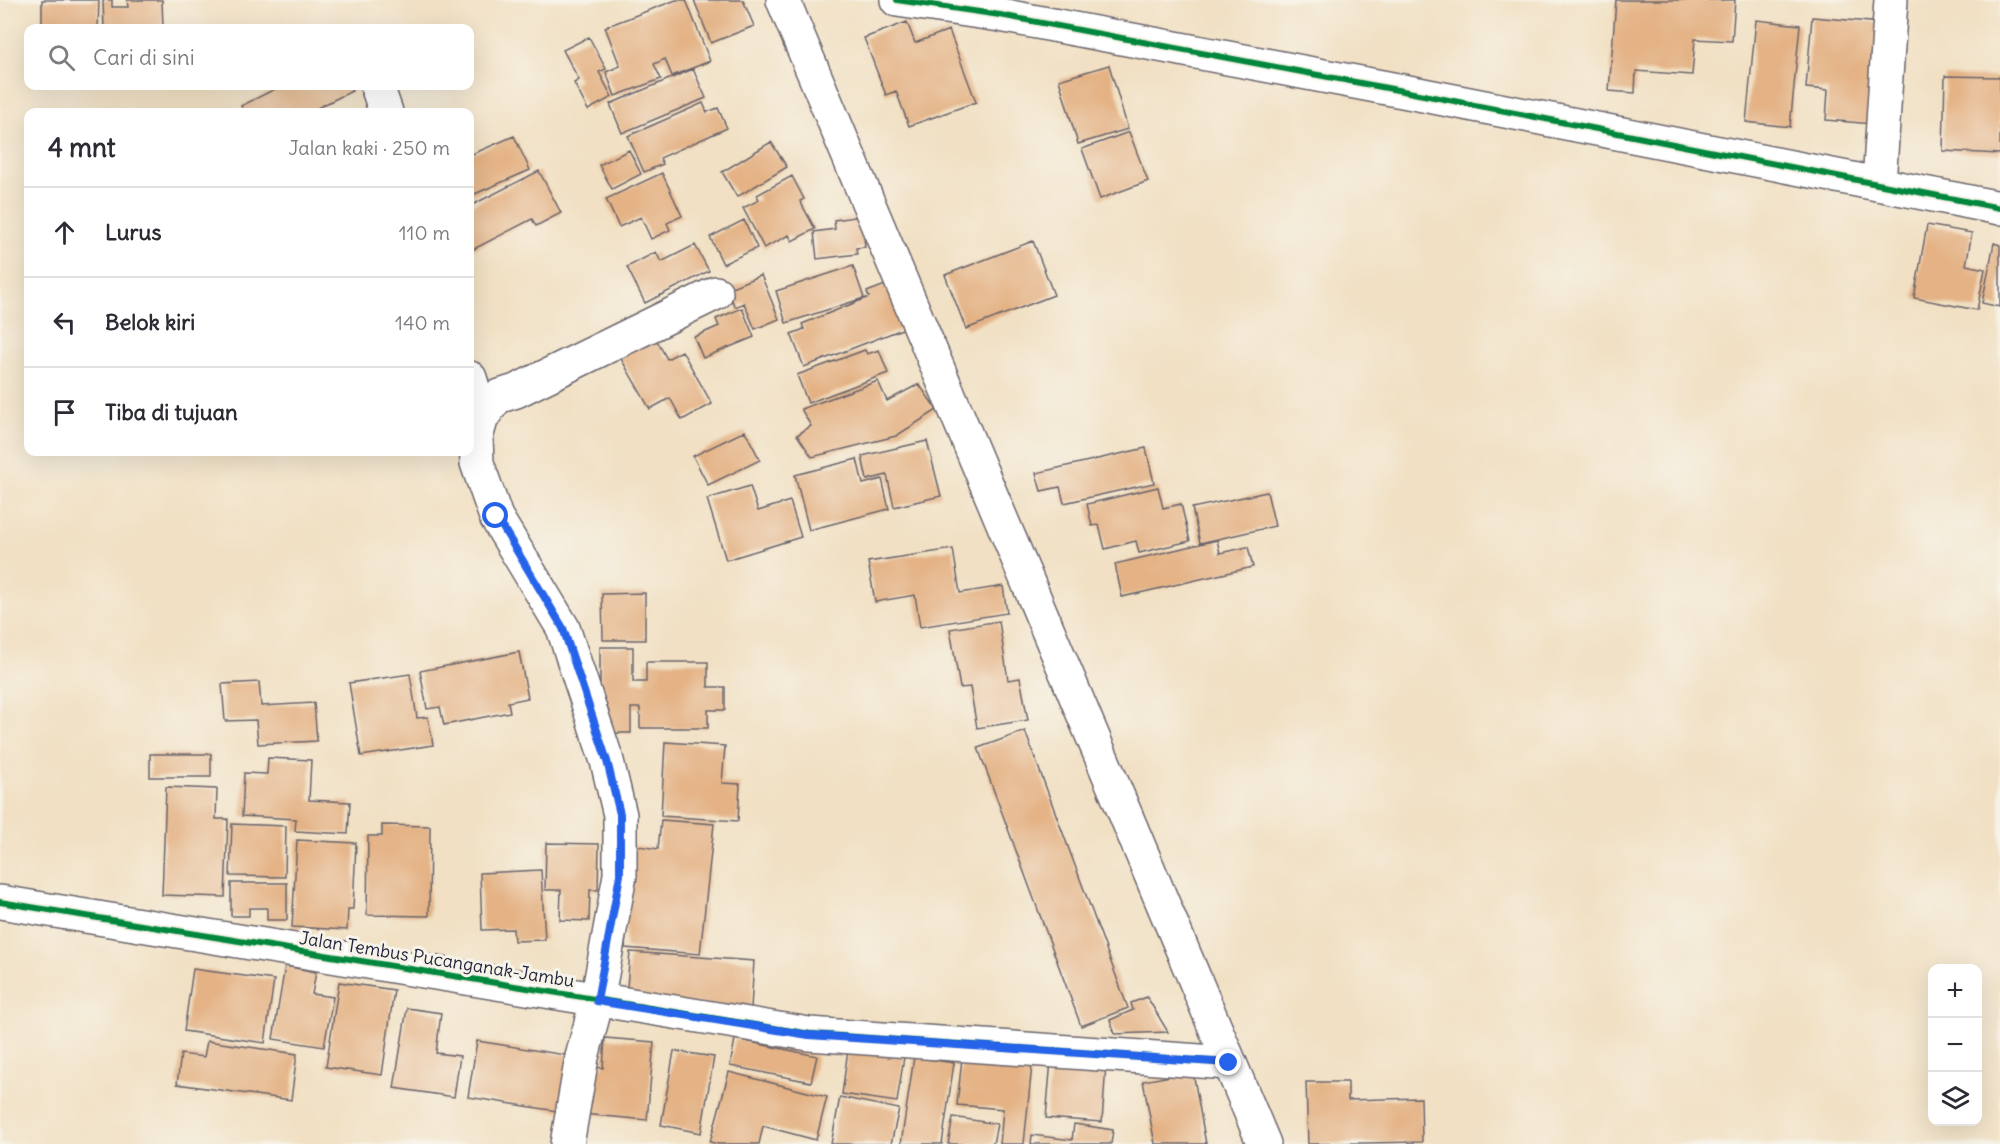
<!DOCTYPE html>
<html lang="id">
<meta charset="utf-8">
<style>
body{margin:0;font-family:Delius,sans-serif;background:#f7f7f7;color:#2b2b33}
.controls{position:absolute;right:18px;bottom:18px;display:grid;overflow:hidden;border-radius:12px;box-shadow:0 6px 24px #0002}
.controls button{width:54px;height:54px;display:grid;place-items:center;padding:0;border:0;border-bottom:2px solid #e1e1e2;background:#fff;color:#2b2b33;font:30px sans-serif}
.stop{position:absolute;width:18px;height:18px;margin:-14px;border:4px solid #2563eb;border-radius:50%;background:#fff}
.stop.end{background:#2563eb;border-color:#fff;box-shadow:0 2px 6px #0008}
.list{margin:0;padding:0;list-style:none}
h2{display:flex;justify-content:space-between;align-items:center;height:78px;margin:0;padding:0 24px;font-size:26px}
h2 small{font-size:20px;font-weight:400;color:#7c7c81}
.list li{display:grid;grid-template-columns:39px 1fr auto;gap:18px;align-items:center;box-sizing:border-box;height:90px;padding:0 24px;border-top:2px solid #e1e1e2}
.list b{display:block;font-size:22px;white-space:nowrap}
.list em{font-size:20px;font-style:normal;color:#7c7c81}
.icon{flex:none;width:33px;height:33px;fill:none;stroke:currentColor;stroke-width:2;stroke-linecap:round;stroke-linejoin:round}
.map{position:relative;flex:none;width:2000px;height:1144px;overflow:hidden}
.search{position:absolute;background:#fff;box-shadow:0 6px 24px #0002;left:24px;top:24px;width:450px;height:66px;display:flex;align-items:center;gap:15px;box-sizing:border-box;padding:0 21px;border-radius:12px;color:#7c7c81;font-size:22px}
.panel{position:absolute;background:#fff;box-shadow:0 6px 24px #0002;left:24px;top:108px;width:450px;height:348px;border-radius:12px}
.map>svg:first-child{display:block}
</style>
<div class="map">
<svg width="2000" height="1144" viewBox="0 0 2000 1144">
<rect width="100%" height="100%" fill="#f7f3e8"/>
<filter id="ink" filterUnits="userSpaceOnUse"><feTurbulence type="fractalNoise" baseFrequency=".0167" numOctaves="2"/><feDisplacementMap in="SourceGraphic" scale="12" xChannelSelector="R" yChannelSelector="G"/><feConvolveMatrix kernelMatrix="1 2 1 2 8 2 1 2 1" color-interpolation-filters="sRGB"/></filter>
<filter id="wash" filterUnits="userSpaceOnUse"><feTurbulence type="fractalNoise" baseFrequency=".008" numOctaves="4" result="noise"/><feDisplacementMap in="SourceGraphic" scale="24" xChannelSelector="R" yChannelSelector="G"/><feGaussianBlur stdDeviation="1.35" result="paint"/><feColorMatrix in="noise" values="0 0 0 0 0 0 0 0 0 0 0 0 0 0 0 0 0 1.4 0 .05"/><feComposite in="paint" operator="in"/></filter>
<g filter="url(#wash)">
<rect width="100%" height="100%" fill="#f1e0c3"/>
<g id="blocks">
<path fill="#e4b285" d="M42 0H99L98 28H42Z
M103 0H112V7H128L127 0H162L163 28H104Z
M676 0H686L710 61 672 76 665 59 654 64 661 79 615 96 606 72 620 66 605 27Z
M694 0H743L754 26 711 43Z
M1616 0H1735L1732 41 1695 39 1692 75 1636 71 1635 93 1609 91Z
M1812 17 1882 23 1873 124 1826 120 1828 90 1806 88Z
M1756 20 1800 25 1790 127 1746 122Z
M907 22 915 43 949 30 976 102 909 126 896 91 886 95 864 38Z
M589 37 606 69 599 72 612 97 588 110 574 83 579 80 563 50Z
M1109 65 1128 129 1078 144 1059 80Z
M693 69 706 98 622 133 610 104Z
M1945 76 2000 77V154L1943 151Z
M281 86H349L352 91 309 112H245L241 106Z
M703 103 707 112 718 108 727 128 660 158 663 164 644 172 628 136Z
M1129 132 1148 181 1100 199 1082 149Z
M514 136 530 170 470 196V155Z
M771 142 787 167 737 197 722 172Z
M629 150 641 174 612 189 599 165Z
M539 171 561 213 536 226 532 219 470 251V206Z
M662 173 682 216 667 223 670 230 651 239 641 217 619 227 606 199Z
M792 176 804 199 800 201 815 229 792 241 789 235 764 248 743 208 759 200 757 195Z
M862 216 865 247 856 248 857 254 817 259 814 232 835 229 834 220Z
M744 220 757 248 723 264 710 237Z
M1927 225 1972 233 1966 265 1985 269 1977 310 1914 298Z
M1033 241 1054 295 966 329 945 275Z
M1994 243 2000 245V307L1982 303Z
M695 245 709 271 645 303 627 267 656 252 661 262Z
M853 266 864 298 786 323 776 291Z
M761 275 779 319 755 329 744 303 735 307 727 289Z
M893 282 910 326 804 367 791 334 804 329 802 324 869 297 867 292Z
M742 308 754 337 703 358 694 337 719 326 716 319Z
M655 337 667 359 682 351 712 404 682 420 670 398 650 409 620 357Z
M865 350 867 354 879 350 888 373 808 403 797 375Z
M878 381 887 401 919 384 937 410 896 436 812 457 797 435 811 426 801 409Z
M745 431 760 460 708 485 693 456Z
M927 441 941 496 894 507 887 475 867 480 862 456Z
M1146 448 1154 483 1064 503 1060 487 1041 491 1036 473Z
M857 459 863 484 882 479 889 509 809 530 795 475Z
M750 486 758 511 790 501 801 537 726 560 707 499Z
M1158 487 1163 508 1181 504 1190 541 1139 553 1136 541 1105 549 1099 525 1092 526 1087 504Z
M1267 492 1275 526 1200 543 1192 508Z
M1217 540 1220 553 1248 547 1253 567 1122 597 1115 564Z
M953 549 960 593 1003 586 1007 613 920 627 915 595 875 602 868 562Z
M645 593V640H603L602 594Z
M999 621 1008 680 1020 678 1028 720 977 728 970 687 960 688 950 629Z
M600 647H633V682H646V662H708V687H725V710H708V728H640V708H631V733H600Z
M519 652 528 698 508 702 510 712 444 725 440 707 427 709 420 671Z
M410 674 417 718 428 717 433 745 361 756 349 683Z
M259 682 261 706 314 703 317 741 258 744 256 720 225 721 222 684Z
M1025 731 1128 1008 1081 1026 978 748Z
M665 742 725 746 722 783 740 784 738 821 661 816Z
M150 754H211V777H150Z
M268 758 311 760 309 800 350 802 348 834 295 831 296 819 242 816 244 773 267 774Z
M166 787 217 789 216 819H228L225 897 162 895Z
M661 820 714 824 700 954 625 948 632 845 658 849Z
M232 824 286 826 285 877 230 876Z
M382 825 430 826 429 916 367 915 368 836H382Z
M297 840 356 843 353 909H348L347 930 292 927Z
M546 843 599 844 598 890H590L589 921 560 920 561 890H545Z
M541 870 545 940 514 941 513 929 482 930 480 873Z
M231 883H287V920H267V908H249V916H231Z
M630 952 754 961 751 1008 626 999Z
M285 966 316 972 312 994 333 997 324 1047 273 1039Z
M193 969 274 980 265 1043 184 1031Z
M339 982 394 990 382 1075 326 1067Z
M1147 997 1168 1032 1115 1034 1110 1020 1133 1010 1131 1003Z
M407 1008 441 1013 436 1053 460 1056 454 1097 394 1088Z
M605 1038 654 1042 647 1120 582 1114 587 1067 603 1068Z
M735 1039 817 1056 811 1082 730 1066Z
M207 1041 297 1054 291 1100 177 1084 181 1054 204 1057Z
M477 1041 572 1056 563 1112 468 1097Z
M848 1049 904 1057 897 1102 842 1094Z
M674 1051 714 1057 701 1133 661 1125Z
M914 1057 954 1063 942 1144H901Z
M962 1058 1032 1065 1024 1144H1000L1003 1109 957 1105Z
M1051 1060 1106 1065 1102 1122 1046 1118Z
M729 1072 827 1097 816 1140 763 1126 759 1144H718L710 1142Z
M1193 1072 1206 1144H1155L1143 1081Z
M1306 1082H1348V1100L1421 1098 1422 1142 1308 1144Z
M840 1097 899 1109 891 1144H831Z
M953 1117 997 1124 993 1144H948Z
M1074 1124 1113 1130 1111 1144H1031L1032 1135 1072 1140Z"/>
</g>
</g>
<g filter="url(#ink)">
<use href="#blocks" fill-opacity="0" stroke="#6a646b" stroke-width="1.5"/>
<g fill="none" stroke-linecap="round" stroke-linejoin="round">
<defs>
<path id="street" d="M377 86 386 112
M1879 184 1891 0
M470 378 482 417
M0 902 809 1034 1229 1063
M567 1144 582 1057 597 1001 620 875V815L607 761 563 628 496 517 477 463 476 437 482 417 497 397 516 391 716 293"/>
<path id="secondary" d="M897 0 1000 15 1408 92 2000 208"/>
<path id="highway" d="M783 0 1264 1144"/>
</defs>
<use href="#street" stroke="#6a646b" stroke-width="36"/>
<use href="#secondary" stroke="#6a646b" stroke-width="36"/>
<use href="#highway" stroke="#6a646b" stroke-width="36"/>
<use href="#street" stroke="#fff" stroke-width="33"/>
<use href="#secondary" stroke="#fff" stroke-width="33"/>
<use href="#highway" stroke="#fff" stroke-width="33"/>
<defs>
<path id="cycleway" d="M897 0 1000 15 1408 92 2000 208
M0 902 809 1034 1229 1063"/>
</defs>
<use href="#cycleway" stroke="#f7f3e8" stroke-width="10"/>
<use href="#cycleway" stroke="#00873e" stroke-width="6"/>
</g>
</g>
<g fill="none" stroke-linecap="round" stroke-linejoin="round" filter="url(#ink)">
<path stroke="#2563eb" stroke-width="8" d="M496 516 563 628 607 761 620 814V875L597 1001 809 1035 1229 1063"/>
</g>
<g text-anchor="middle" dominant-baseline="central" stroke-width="6" stroke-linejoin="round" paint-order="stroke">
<g font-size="18" fill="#22223b" stroke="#f7f3e8">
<text transform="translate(437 959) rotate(9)">Jalan Tembus Pucanganak-Jambu</text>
</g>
</g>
</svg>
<div class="controls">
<button>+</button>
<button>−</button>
<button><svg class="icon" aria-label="layers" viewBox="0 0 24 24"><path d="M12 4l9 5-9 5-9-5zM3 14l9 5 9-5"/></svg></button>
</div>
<div class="stop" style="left:496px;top:516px"></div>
<div class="stop end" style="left:1229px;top:1063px"></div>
<div class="search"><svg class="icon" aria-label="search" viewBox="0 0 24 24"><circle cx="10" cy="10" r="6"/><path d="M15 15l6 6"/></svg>Cari di sini</div>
<section class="panel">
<h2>4 mnt<small>Jalan kaki · 250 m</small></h2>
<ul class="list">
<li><svg class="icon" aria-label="ahead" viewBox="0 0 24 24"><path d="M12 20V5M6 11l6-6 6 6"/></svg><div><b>Lurus</b></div><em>110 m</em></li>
<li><svg class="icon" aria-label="left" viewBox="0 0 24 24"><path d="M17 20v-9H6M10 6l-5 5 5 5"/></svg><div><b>Belok kiri</b></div><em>140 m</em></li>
<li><svg class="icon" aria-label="arrive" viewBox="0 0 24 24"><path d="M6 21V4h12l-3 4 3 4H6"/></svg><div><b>Tiba di tujuan</b></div></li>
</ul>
</section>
</div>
